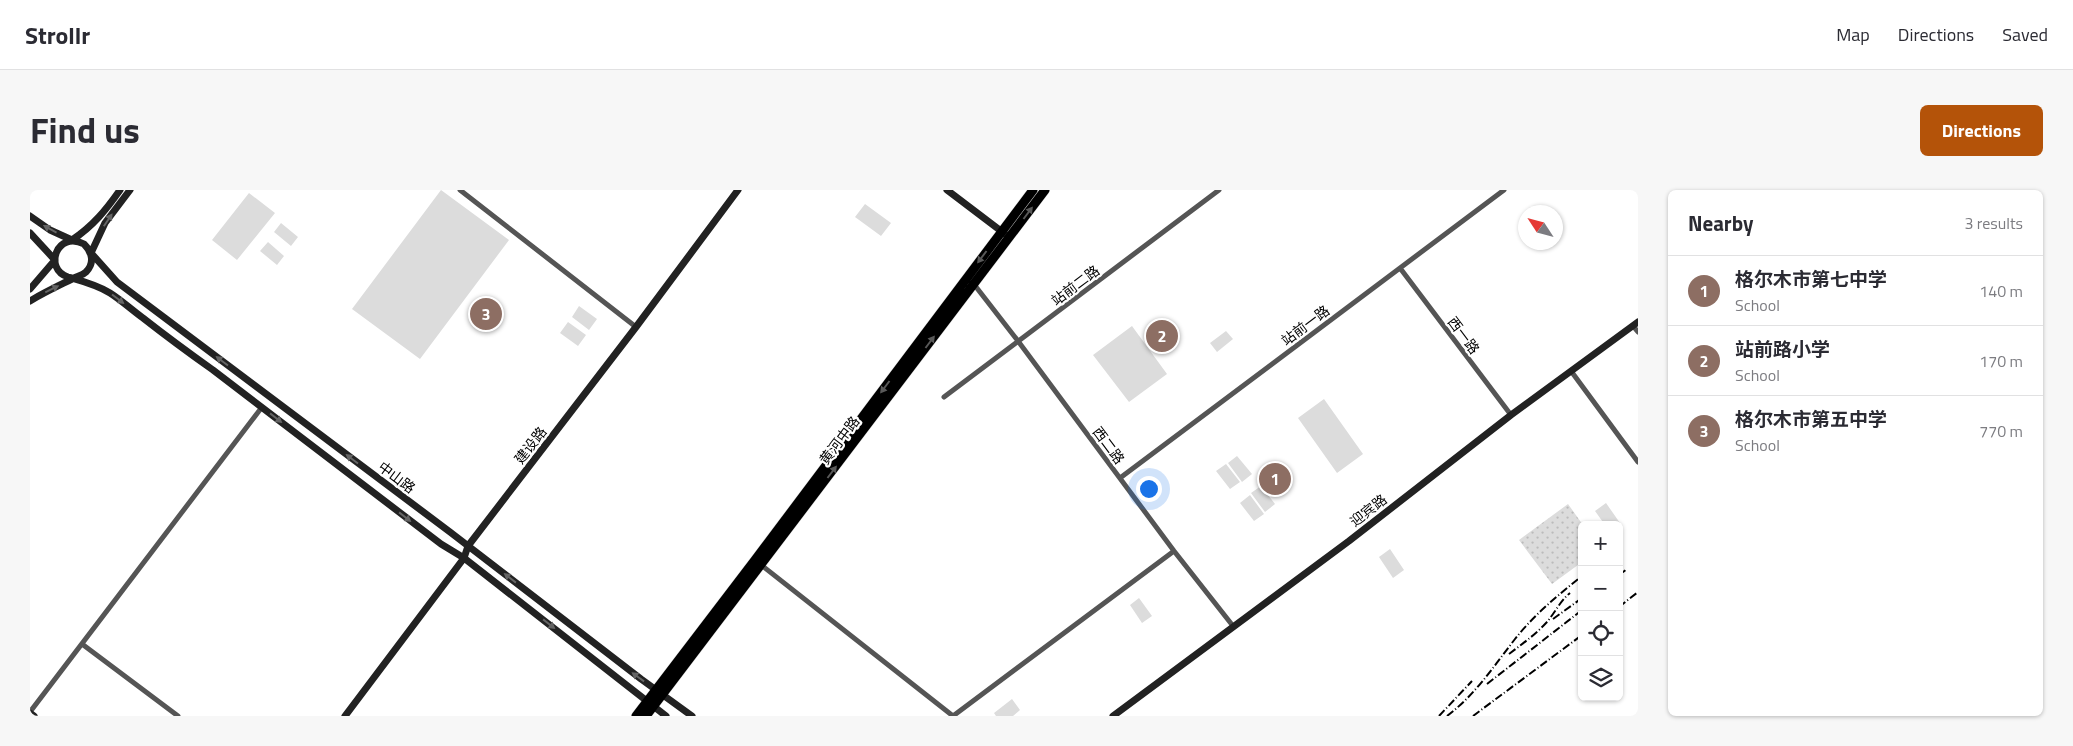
<!DOCTYPE html>
<meta charset="utf-8">
<style>
body{margin:0;font-family:"Titillium Web","Noto Sans SC",sans-serif;background:#f7f7f7;color:#2b2b33}
.controls{position:absolute;right:15px;bottom:15px;display:grid;overflow:hidden;border-radius:8px;box-shadow:0 1px 4px #0004}
.controls button{width:45px;height:45px;display:grid;place-items:center;padding:0;border:0;border-bottom:1px solid #e1e1e2;background:#fff;color:#2b2b33;font:25px sans-serif}
.compass{position:absolute;left:1488px;top:15px;width:45px;height:45px;border-radius:50%;background:#fff;box-shadow:0 1px 4px #0004;rotate:306deg}
.you{position:absolute;left:1118px;top:298px;width:18px;height:18px;margin:-12px;border:4px solid #fff;border-radius:50%;background:#1a73e8;box-shadow:0 0 0 8px #1a73e833}
.badge{display:grid;place-items:center;width:32px;height:32px;border-radius:50%;background:#b45309;color:#fff;font-size:16px;font-weight:700}
.pin{position:absolute;translate:-50% -50%;border:2px solid #fff;box-shadow:0 1px 5px #0006}
.list{margin:0;padding:0;list-style:none}
h2{display:flex;justify-content:space-between;align-items:center;height:65px;margin:0;padding:0 20px;font-size:21px}
h2 small{font-size:16px;font-weight:400;color:#7c7c81}
.list li{display:grid;grid-template-columns:32px 1fr auto;gap:15px;align-items:center;box-sizing:border-box;height:70px;padding:0 20px;border-top:1px solid #e1e1e2}
.list b{display:block;font-size:19px;white-space:nowrap}
.list p{margin:0;font-size:16px;white-space:nowrap;color:#7c7c81}
.list em{font-size:16px;font-style:normal;color:#7c7c81}
.icon{flex:none;width:28px;height:28px;fill:none;stroke:currentColor;stroke-width:2;stroke-linecap:round;stroke-linejoin:round}
.map{position:relative;flex:none;width:1608px;height:526px;overflow:hidden;border-radius:8px}
header{display:flex;align-items:center;gap:30px;box-sizing:border-box;height:70px;padding:0 25px;background:#fff;border-bottom:1px solid #e1e1e2}
header strong{font-size:24px}
nav{display:flex;gap:28px;margin-inline-start:auto;font-size:18px}
.intro{display:flex;align-items:center;justify-content:space-between;box-sizing:border-box;height:120px;padding:0 30px}
h1{margin:0;font-size:35px}
.button{padding:12px 22px;border-radius:8px;background:#b45309;color:#fff;font-size:18px;font-weight:700}
main{display:flex;gap:30px;padding:0 30px}
aside{flex:1;background:#fff;border-radius:8px;box-shadow:0 1px 4px #0004}
.map>svg:first-child{display:block}
</style>
<header>
<strong>Strollr</strong>
<nav><a>Map</a><a>Directions</a><a>Saved</a></nav>
</header>
<div class="intro"><h1>Find us</h1><a class="button">Directions</a></div>
<main>
<div class="map">
<svg width="1608" height="526" viewBox="0 0 1608 526">
<defs>
<pattern id="park-dots" width="8" height="8" patternUnits="userSpaceOnUse" patternTransform="scale(1.25)"><rect width="8" height="8" fill="#dcdcdc"/><path d="M2 2h.1M6 6h.1" fill="none" stroke="#bbb" stroke-width="1.8" stroke-linecap="round"/></pattern>
</defs>
<rect width="100%" height="100%" fill="#fff"/>
<path fill="url(#park-dots)" d="M1538 314 1553 335H1552V372L1522 394 1489 350Z"/>
<path fill="#dcdcdc" d="M411 0 479 50 390 169 322 119Z
M219 3 245 23 207 70 182 50Z
M835 14 861 33 851 46 825 27Z
M251 33 268 47 261 56 244 42Z
M238 52 254 66 247 75 230 61Z
M549 116 567 129 559 140 542 127Z
M538 132 556 145 548 156 530 143Z
M1102 136 1137 184 1099 212 1063 165Z
M1196 141 1203 149 1187 162 1180 153Z
M1294 209 1333 264 1307 283 1268 228Z
M1207 266 1222 284 1212 292 1198 273Z
M1196 274 1210 292 1200 299 1186 281Z
M1231 296 1245 314 1235 322 1221 303Z
M1220 305 1234 324 1224 331 1210 313Z
M1576 313 1590 333 1588 335H1575L1565 321Z
M1360 359 1374 380 1363 388 1349 367Z
M1109 408 1122 426 1112 433 1100 415Z
M982 509 990 520 983 526H966L964 523Z"/>
<g fill="none" stroke-linecap="round" stroke-linejoin="round">
<defs>
<path id="highway" d="M606 526 725 370 1003 0
M616 526 1015 0"/>
</defs>
<use href="#highway" stroke="#dbdbdb" stroke-width="10"/>
<path stroke="#555" stroke-width="5" d="M430 0 606 137
M1370 78 1481 225
M943 93 988 151 1144 361 1203 436
M1603 136 1608 142
M1541 181 1608 272
M914 207 1189 0
M1090 288 1474 0
M730 374 923 526
M52 454 148 526
M0 522 232 217
M923 526 1144 361"/>
<path stroke="#222" stroke-width="7" d="M100 0 75 33 61 63 87 92 420 342 611 489 662 526
M917 0 975 44
M0 26 20 40 42 50C63 36 76 20 90 0
M0 43 25 70 0 99
M0 111C13 103 28 96 42 89 47 86 52 86 56 82 65 73 62 62 54 54 27 40 13 79 38 87 52 91 67 95 80 103 91 110 102 120 113 128 136 146 159 163 183 180 259 238 335 296 411 354L434 368 636 526
M0 523 4 526
M315 526 434 368 438 356 606 137 708 0
M1083 526 1319 351 1481 225 1608 132"/>
<use href="#highway" stroke="#000" stroke-width="9"/>
<path stroke="#000" stroke-width="2" stroke-dasharray="8 2.5 1 2.5" stroke-linecap="butt" d="M1589 385 1597 379
M1589 417 1608 402
M1523 429 1552 408
M1479 464C1492 454 1505 445 1516 433 1525 423 1530 411 1540 403
M1457 494 1552 420
M1409 526 1442 491
M1417 526C1445 505 1464 476 1485 449 1504 425 1528 405 1552 386
M1443 526 1552 445"/>
</g>
<defs><path id="oneway-solid" d="M-6-.8H1V-3.2L6.5 0L1 3.2V.8H-6Z" transform="scale(1.25)"/></defs>
<g fill="#595959">
<use href="#oneway-solid" transform="translate(998 23) rotate(-53)"/>
<use href="#oneway-solid" transform="translate(952 67) rotate(127)"/>
<use href="#oneway-solid" transform="translate(900 152) rotate(-53)"/>
<use href="#oneway-solid" transform="translate(855 197) rotate(127)"/>
<use href="#oneway-solid" transform="translate(802 282) rotate(-53)"/>
</g>
<g fill="#646464">
<use href="#oneway-solid" transform="translate(78 30) rotate(-56)"/>
<use href="#oneway-solid" transform="translate(20 39) rotate(-151)"/>
<use href="#oneway-solid" transform="translate(22 99) rotate(-26)"/>
<use href="#oneway-solid" transform="translate(88 109) rotate(37)"/>
<use href="#oneway-solid" transform="translate(192 171) rotate(-143)"/>
<use href="#oneway-solid" transform="translate(246 228) rotate(38)"/>
<use href="#oneway-solid" transform="translate(322 269) rotate(-143)"/>
<use href="#oneway-solid" transform="translate(375 327) rotate(38)"/>
<use href="#oneway-solid" transform="translate(480 388) rotate(-142)"/>
<use href="#oneway-solid" transform="translate(519 434) rotate(38)"/>
<use href="#oneway-solid" transform="translate(608 487) rotate(-144)"/>
</g>
<g text-anchor="middle" dominant-baseline="central" stroke-width="4.5" stroke-linejoin="round" paint-order="stroke">
<g font-size="14" fill="#000" stroke="#fff">
<text transform="translate(1045 95) rotate(-37)">站前二路</text>
<text transform="translate(1275 135) rotate(-37)">站前一路</text>
<text transform="translate(1434 145) rotate(53)">西一路</text>
<text transform="translate(809 250) rotate(-53)">黄河中路</text>
<text transform="translate(500 255) rotate(-52)">建设路</text>
<text transform="translate(1079 255) rotate(53)">西二路</text>
<text transform="translate(367 287) rotate(37)">中山路</text>
<text transform="translate(1338 320) rotate(-38)">迎宾路</text>
</g>
</g>
</svg>
<div class="controls">
<button>+</button>
<button>−</button>
<button><svg class="icon" aria-label="locate" viewBox="0 0 24 24"><circle cx="12" cy="12" r="6"/><path d="M12 2v4M12 18v4M2 12h4M18 12h4"/></svg></button>
<button><svg class="icon" aria-label="layers" viewBox="0 0 24 24"><path d="M12 4l9 5-9 5-9-5zM3 14l9 5 9-5"/></svg></button>
</div>
<svg class="compass" viewBox="-18 -18 36 36"><path d="M0-13l5 13h-10z" fill="#e53935"/><path d="M0 13l5-13h-10z" fill="#7c7c81"/></svg>
<div class="you"></div>
<div class="pin badge" style="left:1245px;top:289px;background:#8d6e63">1</div>
<div class="pin badge" style="left:1132px;top:146px;background:#8d6e63">2</div>
<div class="pin badge" style="left:456px;top:124px;background:#8d6e63">3</div>
</div>
<aside>
<h2>Nearby<small>3 results</small></h2>
<ul class="list">
<li><span class="badge" style="background:#8d6e63">1</span><div><b>格尔木市第七中学</b><p>School</p></div><em>140 m</em></li>
<li><span class="badge" style="background:#8d6e63">2</span><div><b>站前路小学</b><p>School</p></div><em>170 m</em></li>
<li><span class="badge" style="background:#8d6e63">3</span><div><b>格尔木市第五中学</b><p>School</p></div><em>770 m</em></li>
</ul>
</aside>
</main>
